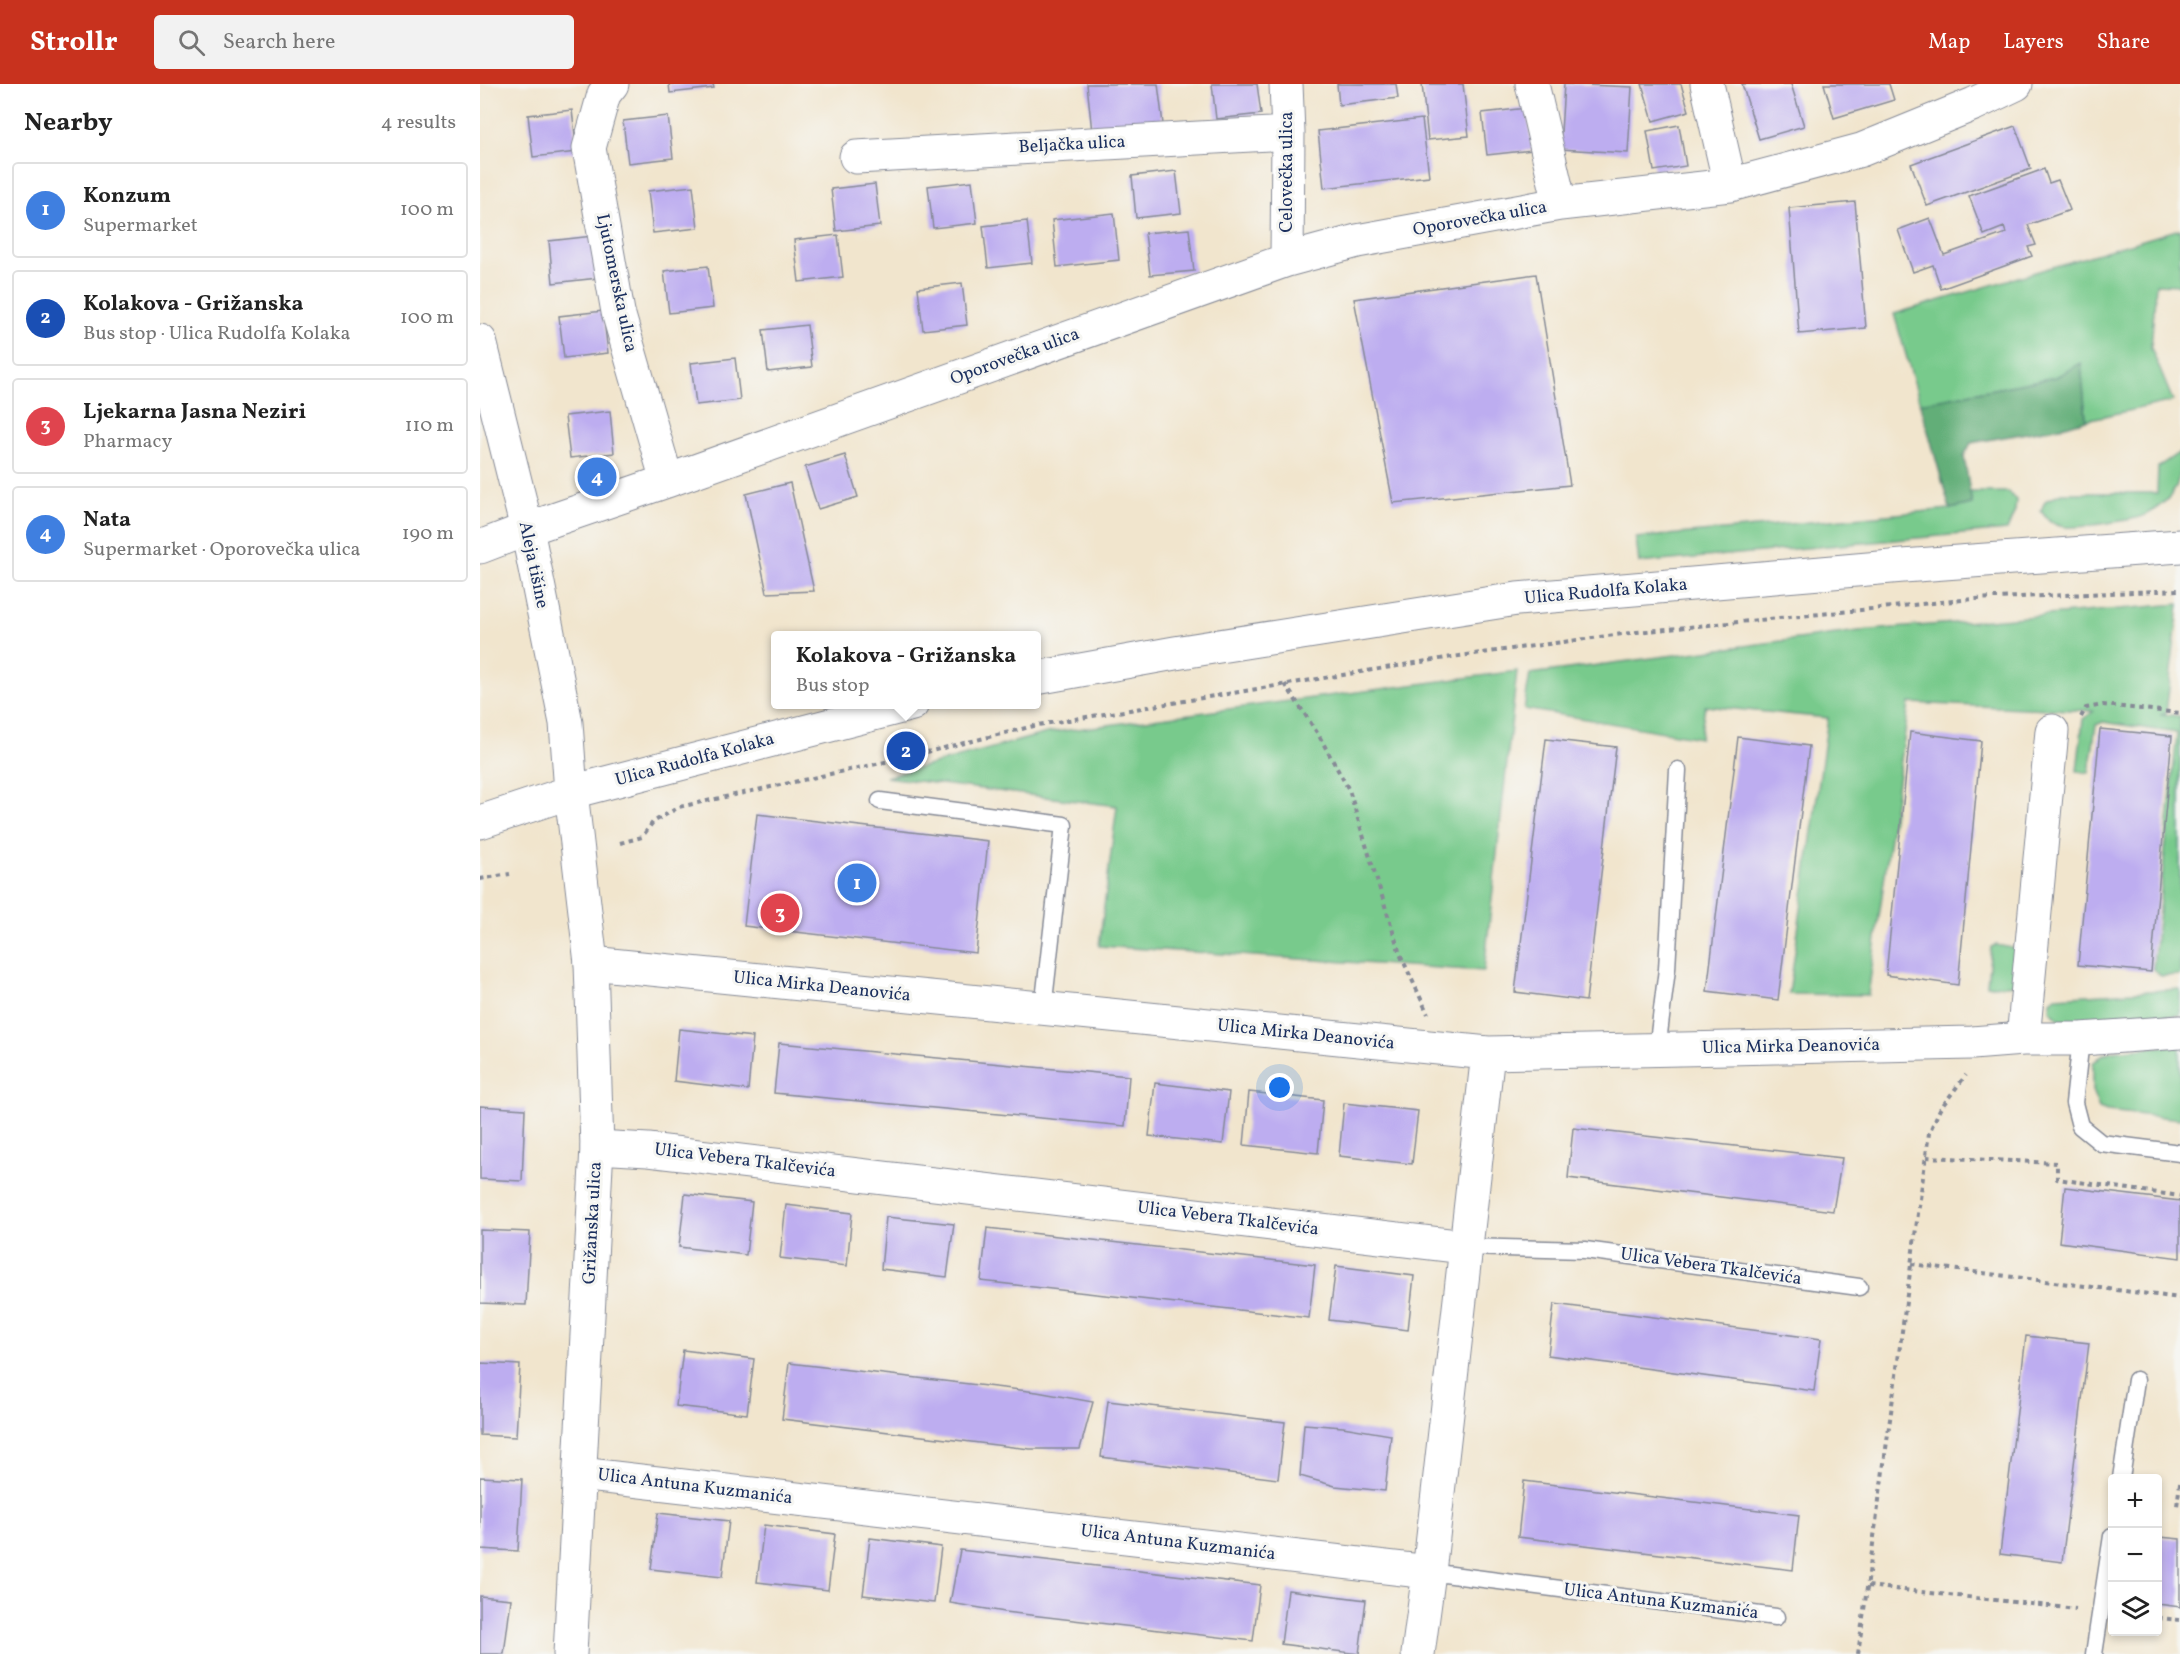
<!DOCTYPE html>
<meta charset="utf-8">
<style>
body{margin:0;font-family:Vollkorn,serif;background:#f2f2f2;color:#222}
.controls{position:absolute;right:18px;bottom:18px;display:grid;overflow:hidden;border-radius:6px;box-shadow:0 3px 9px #0003}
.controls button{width:54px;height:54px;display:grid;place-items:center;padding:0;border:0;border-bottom:2px solid #e0e0e0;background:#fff;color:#222;font:30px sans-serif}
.you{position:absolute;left:800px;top:1004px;width:21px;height:21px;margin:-15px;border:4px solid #fff;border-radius:50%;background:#1a73e8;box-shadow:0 0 0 9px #1a73e833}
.badge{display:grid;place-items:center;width:39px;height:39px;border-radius:50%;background:#c8321e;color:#fff;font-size:20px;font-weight:700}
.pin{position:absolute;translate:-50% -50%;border:3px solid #fff;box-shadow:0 2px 6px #0006}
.popup{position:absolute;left:291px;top:547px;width:270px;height:78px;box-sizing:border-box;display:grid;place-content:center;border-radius:6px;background:#fff;filter:drop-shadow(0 2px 4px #0005);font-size:20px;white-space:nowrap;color:#767676}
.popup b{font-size:22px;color:#222}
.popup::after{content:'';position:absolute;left:50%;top:100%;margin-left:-12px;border:12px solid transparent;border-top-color:#fff}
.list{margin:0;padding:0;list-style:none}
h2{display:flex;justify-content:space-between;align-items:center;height:78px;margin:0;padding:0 24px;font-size:26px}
h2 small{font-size:20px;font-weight:400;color:#767676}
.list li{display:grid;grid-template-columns:39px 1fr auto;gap:18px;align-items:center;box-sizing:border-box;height:96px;margin:0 12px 12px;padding:0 12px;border:2px solid #e0e0e0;border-radius:6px}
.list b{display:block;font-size:22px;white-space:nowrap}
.list p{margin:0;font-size:20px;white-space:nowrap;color:#767676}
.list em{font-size:20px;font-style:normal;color:#767676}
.icon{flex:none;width:33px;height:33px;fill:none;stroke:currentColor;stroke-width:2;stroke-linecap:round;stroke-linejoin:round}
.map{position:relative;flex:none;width:1700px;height:1570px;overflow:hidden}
header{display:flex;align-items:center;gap:36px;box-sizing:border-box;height:84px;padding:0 30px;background:#c8321e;color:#fff}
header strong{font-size:28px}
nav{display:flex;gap:33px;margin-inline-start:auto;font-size:21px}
.search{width:420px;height:54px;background:#f2f2f2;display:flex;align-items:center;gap:15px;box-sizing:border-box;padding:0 21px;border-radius:6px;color:#767676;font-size:22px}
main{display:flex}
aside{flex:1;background:#fff}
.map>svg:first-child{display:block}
</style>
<header>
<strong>Strollr</strong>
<div class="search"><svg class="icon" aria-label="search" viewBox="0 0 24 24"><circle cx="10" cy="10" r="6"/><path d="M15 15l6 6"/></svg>Search here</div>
<nav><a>Map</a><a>Layers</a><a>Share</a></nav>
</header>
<main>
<aside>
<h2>Nearby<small>4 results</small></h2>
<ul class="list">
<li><span class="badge" style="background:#3f7fe0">1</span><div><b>Konzum</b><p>Supermarket</p></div><em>100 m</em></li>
<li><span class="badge" style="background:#1a4fb4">2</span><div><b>Kolakova - Grižanska</b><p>Bus stop · Ulica Rudolfa Kolaka</p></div><em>100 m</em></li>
<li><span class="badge" style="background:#e0444e">3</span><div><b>Ljekarna Jasna Neziri</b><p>Pharmacy</p></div><em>110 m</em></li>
<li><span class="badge" style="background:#3f7fe0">4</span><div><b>Nata</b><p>Supermarket · Oporovečka ulica</p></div><em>190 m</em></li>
</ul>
</aside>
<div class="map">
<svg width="1700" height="1570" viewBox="0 0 1700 1570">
<rect width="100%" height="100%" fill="#f6f6f2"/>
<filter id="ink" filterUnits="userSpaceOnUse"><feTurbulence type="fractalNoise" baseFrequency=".0167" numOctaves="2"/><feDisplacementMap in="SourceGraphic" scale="12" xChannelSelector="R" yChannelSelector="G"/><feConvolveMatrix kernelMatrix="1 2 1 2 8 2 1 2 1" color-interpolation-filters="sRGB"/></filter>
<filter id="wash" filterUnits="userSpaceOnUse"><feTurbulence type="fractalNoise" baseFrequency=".008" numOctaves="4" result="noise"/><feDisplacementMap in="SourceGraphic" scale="24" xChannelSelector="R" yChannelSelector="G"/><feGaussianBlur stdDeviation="1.35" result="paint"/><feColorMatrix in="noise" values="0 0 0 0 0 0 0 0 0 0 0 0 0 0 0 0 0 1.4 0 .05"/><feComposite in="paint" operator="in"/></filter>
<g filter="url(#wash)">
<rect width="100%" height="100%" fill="#f1e5cd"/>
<path fill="#78ca8c" stroke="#4a7c75" stroke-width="1.5" d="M1700 145V201L1676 200 1671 264 1693 317 1606 336 1601 280 1576 293 1440 319 1414 230Z
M1700 368C1700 381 1700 394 1695 405 1688 417 1675 426 1663 432 1653 436 1593 445 1584 443 1575 441 1566 435 1561 427L1565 417 1581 409H1677L1678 383Z
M1490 408H1528L1536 416 1535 427 1527 446 1159 479 1156 454 1470 425 1492 420Z
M1699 520 1686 629 1680 630 1700 632V891L1681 892 1673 885 1697 649 1623 638 1616 641 1609 689 1597 687 1603 635 1614 627 1429 619 1388 911 1309 910 1348 634 1225 622 1220 654 1044 625 1050 590 1379 547Z
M1037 587 1004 887 619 862 637 722 406 693 567 649Z
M1516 861 1538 865 1536 900 1512 902 1507 901 1511 863Z
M1700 905V931L1595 939 1579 935 1570 926 1571 917 1576 913Z
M1700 961V1035L1627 1027 1619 1024 1613 1009V979L1622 971 1631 967Z"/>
<path fill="#62ae78" stroke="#3e6e6b" stroke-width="1.5" d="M1601 279 1606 336 1586 342 1491 359 1484 372 1492 420 1470 425 1440 319 1576 293Z"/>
<g id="blocks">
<path fill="#bdadf0" d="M189 0H233L234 4 190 9Z
M607 0H678L683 40 612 48Z
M732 0H777L781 30 736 35Z
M857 0H916L918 14 859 21Z
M942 0H983L989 52 948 56Z
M1084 0 1152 3 1148 69 1080 65Z
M1162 0H1201L1209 27 1173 37Z
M1262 0H1311L1324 42 1279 55Z
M1344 0H1409L1414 16 1354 34Z
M1047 24 1052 66 1007 71 1002 29Z
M92 26 97 68 53 73 48 31Z
M188 32 193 74 148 79 143 37Z
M942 35 949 92 844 104 838 47Z
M1199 41 1206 82 1174 87 1167 47Z
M1535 42 1551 85 1447 122 1431 80Z
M1564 85 1569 99 1578 96 1590 126 1548 141 1556 161 1548 163 1552 172 1461 205 1453 181 1433 188 1418 146 1450 134 1464 171 1526 149 1524 143 1504 151 1489 112Z
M696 87 701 129 656 134 652 92Z
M492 97 497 139 453 144 448 102Z
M395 100 400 142 356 147 351 105Z
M213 102 218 144 173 149 168 107Z
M1375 118 1386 244 1319 250 1309 124Z
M634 129 639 176 577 183 572 136Z
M547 137 552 179 508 184 503 142Z
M709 145 714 187 670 191 665 149Z
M358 151 363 193 319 198 314 156Z
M113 152 118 194 73 199 69 157Z
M228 182 233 224 189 229 184 187Z
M1056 190 1090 401 913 419 874 215Z
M482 199 487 241 443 246 438 204Z
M123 227 128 269 84 274 79 232Z
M327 241 332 283 288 288 283 246Z
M255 274 260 316 216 321 211 279Z
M130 327 134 369 90 374 85 332Z
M365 371 378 413 338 425 325 383Z
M310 399 334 507 287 509 266 410Z
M1620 645 1692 652 1671 888 1598 881Z
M1430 648 1501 657 1478 901 1406 891Z
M1258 653 1329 662 1298 916 1227 907Z
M1066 655 1136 663 1106 917 1035 908Z
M277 730 508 757 496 869 264 842Z
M199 945 273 953 268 1006 194 997Z
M299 959 649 992 645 1042 294 1009Z
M675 999 749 1008 743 1060 669 1052Z
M769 1008 843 1016 838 1069 764 1061Z
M864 1019 938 1027 932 1080 859 1072Z
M0 1022 45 1025 42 1097 0 1095Z
M1093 1044 1362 1074 1353 1127 1088 1094Z
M1585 1103 1700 1117V1174L1579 1158Z
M205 1110 272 1118 266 1171 199 1163Z
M306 1121 372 1129 367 1182 300 1174Z
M406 1133 474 1140 467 1193 401 1185Z
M507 1144 835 1181 829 1234 501 1197Z
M0 1146 50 1148 46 1221 0 1219Z
M856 1182 934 1192 928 1246 849 1236Z
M1074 1220 1341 1255 1334 1307 1068 1271Z
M1546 1252 1609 1259 1582 1478 1520 1470Z
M203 1266 274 1275 267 1330 196 1322Z
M0 1279 40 1281 36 1353 0 1351Z
M309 1279 557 1308 613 1318 600 1365H550L302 1335Z
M628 1317 805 1338 798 1395 621 1373Z
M824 1340 863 1343 911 1351 905 1407 855 1402 820 1392Z
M0 1393 42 1395 38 1467 0 1465Z
M1044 1397 1319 1431 1313 1486 1038 1453Z
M178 1429 249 1437 242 1493 171 1485Z
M284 1441 355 1450 348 1506 277 1498Z
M1680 1453 1700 1455V1523L1678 1520V1478Z
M390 1454 461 1463 454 1519 383 1511Z
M480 1466 780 1501 773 1557 525 1528 470 1519Z
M808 1506 886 1516 879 1570 801 1560Z
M0 1512 31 1515 24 1570H0Z"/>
</g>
</g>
<g filter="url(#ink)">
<use href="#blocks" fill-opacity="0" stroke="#868a96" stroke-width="1.5"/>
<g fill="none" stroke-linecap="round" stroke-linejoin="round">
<defs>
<path id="lane" d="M400 717 584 741 563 925
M1601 955 1594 1019 1600 1042 1621 1059 1700 1069
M1177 966 1187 885 1198 686
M985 1163 1105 1166 1379 1203
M1641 1394 1656 1296
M949 1488 1296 1533
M1614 1570 1632 1452"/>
<path id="street" d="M132 0 124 10 109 64 138 228 187 397
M806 0 808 49 807 176
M1052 0 1080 120
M1227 0 1250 101
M376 73 808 49
M0 463 47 445 187 397 807 176 877 157 1080 120 1250 101 1381 66 1494 20 1536 0
M111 879 1008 969 1492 959 1543 955H1601L1700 948
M1543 955 1572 647
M117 1063 168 1066 985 1163
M100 1390 949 1488
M938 1570 949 1488 1008 969"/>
<path id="secondary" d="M0 257 47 445 86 639 91 708 111 879 117 1063 90 1570
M556 594 695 569 1037 515 1423 482 1700 462
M0 738 91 708 432 620"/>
</defs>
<use href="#lane" stroke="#868a96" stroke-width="19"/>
<use href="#street" stroke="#868a96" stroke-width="35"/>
<use href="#secondary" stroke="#868a96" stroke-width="35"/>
<path stroke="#868a96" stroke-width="4" stroke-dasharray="4.5 4.5" stroke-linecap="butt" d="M805 600 838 650 869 706 920 870 948 930
M1601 633 1606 624 1623 621 1700 629
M140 759 162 753 173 738 199 723 410 677 558 641 972 573 1157 548 1493 515 1700 506
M0 795 30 790
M1446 1073 1577 1079V1095L1700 1112
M1431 1180 1700 1214
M1700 1399 1697 1422 1700 1423
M1388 1502 1596 1525
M1678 1534 1700 1536
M1378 1570 1449 1049 1460 1025 1486 991"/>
<use href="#lane" stroke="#fff" stroke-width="16"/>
<use href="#street" stroke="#fff" stroke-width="33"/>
<use href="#secondary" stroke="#fff" stroke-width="33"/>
</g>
</g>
<g text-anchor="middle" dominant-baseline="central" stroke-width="6" stroke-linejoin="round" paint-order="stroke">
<g font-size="18" fill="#1b2f5e" stroke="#f6f6f2">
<text transform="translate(592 61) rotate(-3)">Beljačka ulica</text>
<text transform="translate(807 88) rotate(-90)">Celovečka ulica</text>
<text transform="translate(1000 135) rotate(-10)">Oporovečka ulica</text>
<text transform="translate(136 199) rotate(78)">Ljutomerska ulica</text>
<text transform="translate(535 273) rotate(-20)">Oporovečka ulica</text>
<text transform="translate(53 481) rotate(78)">Aleja tišine</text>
<text transform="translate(1126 508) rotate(-5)">Ulica Rudolfa Kolaka</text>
<text transform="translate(215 676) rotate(-15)">Ulica Rudolfa Kolaka</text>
<text transform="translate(342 903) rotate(6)">Ulica Mirka Deanovića</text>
<text transform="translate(826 951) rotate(6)">Ulica Mirka Deanovića</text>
<text transform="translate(1311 963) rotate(-1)">Ulica Mirka Deanovića</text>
<text transform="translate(265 1077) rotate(7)">Ulica Vebera Tkalčevića</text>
<text transform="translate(748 1135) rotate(7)">Ulica Vebera Tkalčevića</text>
<text transform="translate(113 1139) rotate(-87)">Grižanska ulica</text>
<text transform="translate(1231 1183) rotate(8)">Ulica Vebera Tkalčevića</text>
<text transform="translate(215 1403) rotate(7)">Ulica Antuna Kuzmanića</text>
<text transform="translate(698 1459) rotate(7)">Ulica Antuna Kuzmanića</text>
<text transform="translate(1181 1518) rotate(7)">Ulica Antuna Kuzmanića</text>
</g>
</g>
</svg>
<div class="controls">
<button>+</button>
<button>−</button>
<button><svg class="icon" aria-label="layers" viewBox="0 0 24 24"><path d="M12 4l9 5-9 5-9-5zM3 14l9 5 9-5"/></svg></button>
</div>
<div class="you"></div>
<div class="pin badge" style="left:377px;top:799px;background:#3f7fe0">1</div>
<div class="pin badge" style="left:426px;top:667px;background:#1a4fb4">2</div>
<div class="popup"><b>Kolakova - Grižanska</b>Bus stop</div>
<div class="pin badge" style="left:300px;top:829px;background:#e0444e">3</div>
<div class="pin badge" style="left:117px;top:393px;background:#3f7fe0">4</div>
</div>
</main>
